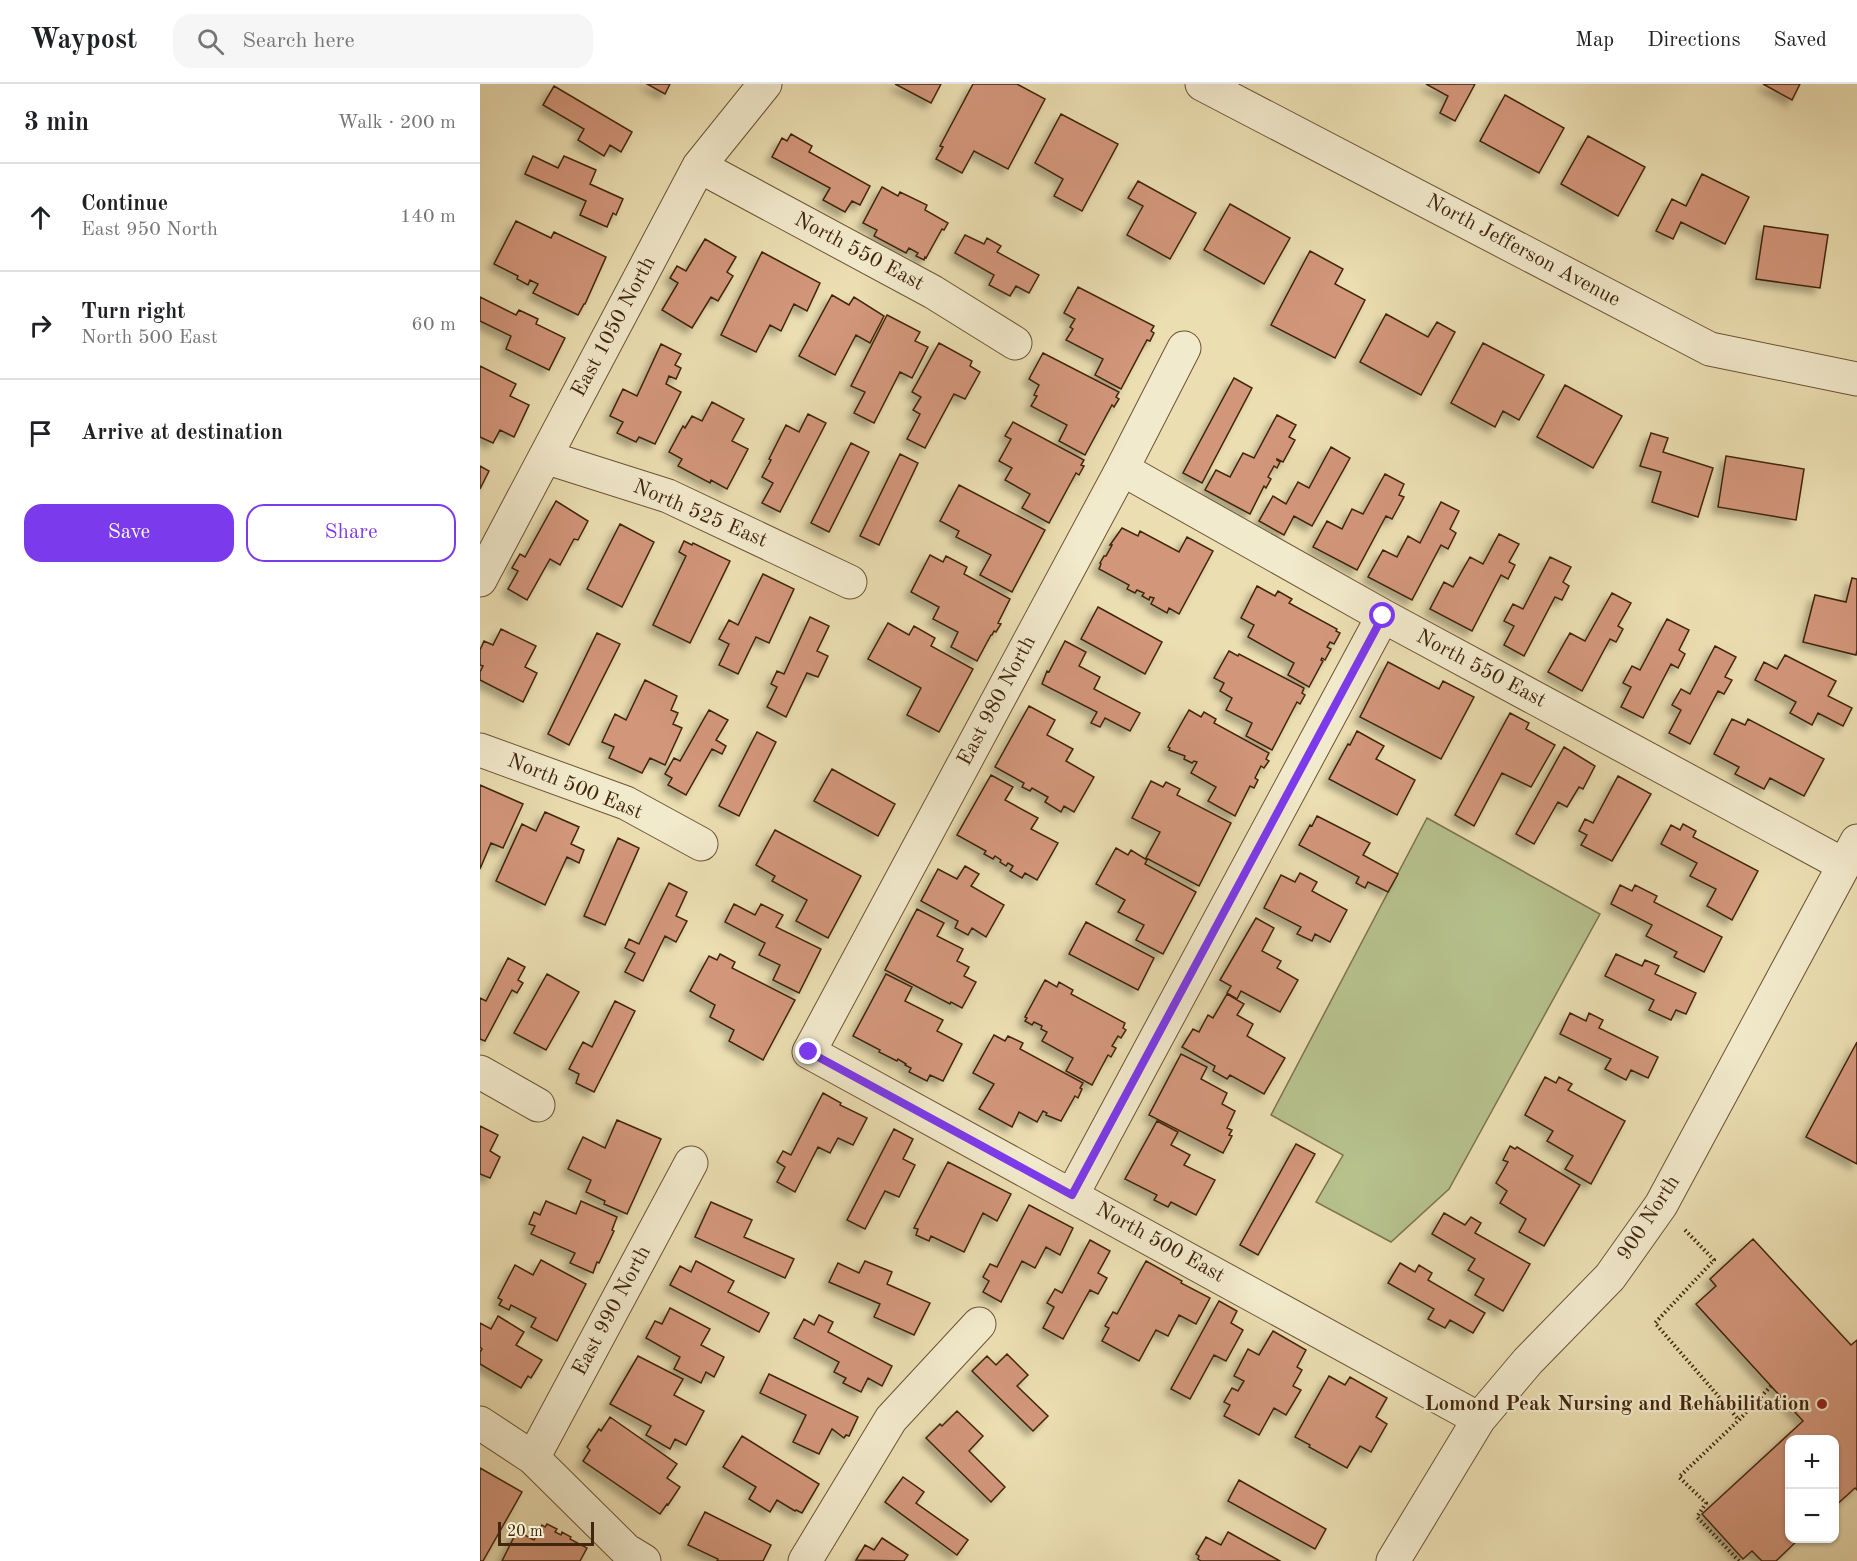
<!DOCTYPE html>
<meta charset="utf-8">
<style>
body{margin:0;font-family:"Old Standard TT",serif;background:#f6f6f6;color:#202124}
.controls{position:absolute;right:18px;bottom:18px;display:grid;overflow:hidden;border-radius:12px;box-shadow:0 2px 4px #0004}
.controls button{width:54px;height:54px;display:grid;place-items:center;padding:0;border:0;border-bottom:2px solid #e0e0e0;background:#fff;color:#202124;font:30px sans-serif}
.scale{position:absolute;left:18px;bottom:15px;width:96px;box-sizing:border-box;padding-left:6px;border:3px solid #41250c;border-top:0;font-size:16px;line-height:21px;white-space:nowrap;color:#41250c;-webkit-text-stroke:4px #f2eacc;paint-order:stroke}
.stop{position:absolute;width:18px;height:18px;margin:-14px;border:4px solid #7c3aed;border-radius:50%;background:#fff}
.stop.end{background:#7c3aed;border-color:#fff;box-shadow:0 2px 6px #0008}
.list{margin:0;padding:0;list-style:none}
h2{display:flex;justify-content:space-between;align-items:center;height:78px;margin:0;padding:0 24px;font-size:26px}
h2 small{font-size:20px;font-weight:400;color:#757577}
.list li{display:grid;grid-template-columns:39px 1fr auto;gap:18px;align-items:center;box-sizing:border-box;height:108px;padding:0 24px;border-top:2px solid #e0e0e0}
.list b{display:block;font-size:22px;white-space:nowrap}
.list p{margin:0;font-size:20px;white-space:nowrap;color:#757577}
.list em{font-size:20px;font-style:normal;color:#757577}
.actions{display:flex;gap:12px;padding:18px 24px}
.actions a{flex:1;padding:14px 0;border:2px solid #7c3aed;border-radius:18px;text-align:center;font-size:21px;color:#7c3aed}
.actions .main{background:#7c3aed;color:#fff}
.icon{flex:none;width:33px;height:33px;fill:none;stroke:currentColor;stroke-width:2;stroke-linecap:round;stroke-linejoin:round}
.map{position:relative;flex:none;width:1377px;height:1477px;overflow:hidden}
header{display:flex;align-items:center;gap:36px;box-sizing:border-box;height:84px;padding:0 30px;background:#fff;border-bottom:2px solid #e0e0e0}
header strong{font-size:28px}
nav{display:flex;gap:33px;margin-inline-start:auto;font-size:21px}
.search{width:420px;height:54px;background:#f6f6f6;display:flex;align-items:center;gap:15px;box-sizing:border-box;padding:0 21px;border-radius:18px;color:#757577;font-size:22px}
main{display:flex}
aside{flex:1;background:#fff}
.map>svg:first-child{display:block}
</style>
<header>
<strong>Waypost</strong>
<div class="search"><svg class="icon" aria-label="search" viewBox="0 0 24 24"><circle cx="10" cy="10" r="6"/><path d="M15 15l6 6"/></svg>Search here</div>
<nav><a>Map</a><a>Directions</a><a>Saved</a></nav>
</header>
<main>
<aside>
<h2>3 min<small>Walk · 200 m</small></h2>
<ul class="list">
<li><svg class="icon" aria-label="ahead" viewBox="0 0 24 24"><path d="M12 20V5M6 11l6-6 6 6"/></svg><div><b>Continue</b><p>East 950 North</p></div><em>140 m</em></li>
<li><svg class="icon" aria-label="right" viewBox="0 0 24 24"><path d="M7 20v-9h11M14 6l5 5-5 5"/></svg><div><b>Turn right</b><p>North 500 East</p></div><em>60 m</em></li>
<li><svg class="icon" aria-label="arrive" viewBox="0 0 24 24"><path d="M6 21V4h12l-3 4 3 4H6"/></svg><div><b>Arrive at destination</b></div></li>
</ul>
<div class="actions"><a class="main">Save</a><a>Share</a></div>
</aside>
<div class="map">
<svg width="1377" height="1477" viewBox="0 0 1377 1477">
<defs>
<filter id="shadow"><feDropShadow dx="-5.5" dy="5.5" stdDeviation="3" flood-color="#0004"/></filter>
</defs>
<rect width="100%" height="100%" fill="#ebdeb1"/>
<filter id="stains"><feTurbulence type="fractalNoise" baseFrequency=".00333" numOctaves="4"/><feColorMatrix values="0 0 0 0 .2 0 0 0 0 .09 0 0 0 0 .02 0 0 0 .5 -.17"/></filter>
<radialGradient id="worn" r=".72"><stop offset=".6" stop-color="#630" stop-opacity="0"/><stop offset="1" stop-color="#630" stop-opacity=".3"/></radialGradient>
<path fill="#b6c18c" stroke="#7c734c" stroke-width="1.5" d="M947 734 1120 830 969 1105 911 1158 836 1118 863 1071 791 1031Z"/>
<path fill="#d2967a" stroke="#41250c" stroke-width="1.5" filter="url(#shadow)" d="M167 0H190L185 10Z
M415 0H461L451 19Z
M493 0H537L565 15 528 85 494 67 482 89 456 75 463 63 460 62Z
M946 0H995L975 37 960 29 968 12Z
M1283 0H1320L1312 16Z
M74 2 152 48 141 68 130 61 124 72 98 56 104 45 63 21Z
M1025 11 1084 44 1059 89 1000 57Z
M581 30 638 60 602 127 574 112 583 95 555 79Z
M311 50 332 62 329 68 390 102 380 121 372 117 365 128 343 116 350 104 292 73 302 54 307 57Z
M1108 52 1165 83 1138 132 1081 100Z
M53 72 78 84 84 72 116 86 110 100 143 115 136 131 133 129 127 143 100 131 106 117 45 90Z
M1222 90 1269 113 1245 160 1201 138 1193 155 1176 147 1192 115 1206 122Z
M658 97 716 129 690 175 647 151 663 122 648 114Z
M402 103 418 112 420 108 447 121 445 126 468 139 464 146 462 145 446 174 445 173 444 176 436 172 438 169 429 164 426 169 394 152 397 146 383 139Z
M750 120 810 154 784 200 724 166Z
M36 137 71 154 74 148 126 173 105 220H104L98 231 53 209 58 200 50 196 48 201 37 195 38 192 14 180Z
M1284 142 1348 151 1340 204 1276 195Z
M485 151 504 160 507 154 521 162 517 168 559 191 549 209 536 202 530 212 509 201 514 191 475 169Z
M225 155 256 173 247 188 253 192 238 217 231 213 212 244 182 226 198 199 190 194 197 182 206 187Z
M830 167 863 185 855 200 885 216 855 274 791 241Z
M282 168 340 199 327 227 314 220 301 247 290 241 276 268 241 251Z
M598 203 674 242 671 247 674 249 670 257 667 256 641 305 615 291 623 275 586 256 593 245 590 243 595 235 584 229Z
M352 211 369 221 374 213 404 232 390 259 376 251 355 291 319 272Z
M0 213 36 231 39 226 58 235 56 240 85 254 69 286 26 265 31 252 0 237Z
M906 230 948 253 957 238 975 248 941 311 880 278Z
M407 231 440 248 435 257 448 263 432 294 420 288 394 339 374 329 385 308 371 302Z
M459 259 492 277 490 282 500 288 485 315 474 310 445 364 427 355 440 330 433 326 441 313 432 308Z
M1003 259 1064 291 1039 336 1023 327 1015 343 971 319Z
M181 260 201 270 195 281 201 284 196 295 189 292 186 300 201 308 175 360 159 353 156 358 137 349 143 338 130 332 143 305 157 312Z
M563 269 639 308 636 313 639 315 634 323 632 321 605 371 579 357 587 341 551 322 557 312 554 311 559 301 549 295Z
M0 282 36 300 30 312 49 321 34 353 20 346 13 359 0 353Z
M754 294 772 304 722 399 703 389Z
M1085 301 1142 332 1113 384 1057 353Z
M232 318 264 335 252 357 268 365 247 405 231 396 230 399 198 382 202 375 189 368 203 342 205 344 212 332 222 337Z
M328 330 346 339 300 428 282 419 293 399 282 393 291 376 289 375 306 341 319 348Z
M797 331 816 341 809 353 815 356 803 378 797 375V376L800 378 797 384 794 382 788 393 791 395 786 404 784 402 770 430 725 406 736 386 750 393 763 369 774 374Z
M533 338 604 376 601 381 604 382 599 391 596 389 569 439 542 424 550 410 525 396 532 384 519 377 531 355 525 352Z
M1171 349 1188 354 1183 368 1233 384 1218 433 1172 418 1181 388 1160 382Z
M371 359 389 368 349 448 331 439Z
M851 363 870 374 832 442 814 432 804 451 779 437 793 412 806 420 818 398 829 404Z
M420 370 438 379 399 461 380 452Z
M1246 372 1324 385 1316 436 1238 423Z
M0 382 9 387 0 405Z
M905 390 924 400 919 411 924 413 912 435 906 432 877 486 833 463 847 437 862 445 872 425 883 430Z
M479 401 565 446 532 508 500 491 511 471 476 453 479 447 460 437Z
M76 417 108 437 98 456 94 455 80 481 70 475 47 516 28 505 38 487 32 484 40 470 45 473Z
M961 418 979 427 970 445 976 449 968 465 961 461 932 516 888 493 903 466 917 473 928 452 940 459Z
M140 440 174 458 142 523 107 505Z
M642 444 658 452 660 447 699 468 707 453 733 467 699 530 689 524 687 529 671 520 674 514 670 513 669 516 662 512 664 509 657 506 655 509 647 505 649 501 619 485 621 480 620 479 624 472H626L632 461H630Z
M1019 450 1039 460 1029 478 1035 481 1028 495 1021 491 992 547 950 525 964 498 973 503 990 473 1003 480Z
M204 457 212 461 213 459 250 477 210 559 173 541 206 472 199 468Z
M450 471 463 478 466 472 487 483 484 490 530 515 518 539 521 540 516 548 514 547 512 551H511L497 577 471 563 478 548 453 535 459 523 431 508Z
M1070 473 1091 483 1083 498 1089 502 1082 516 1075 513 1044 572 1024 561 1034 542 1024 537 1033 520 1043 525Z
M283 490 314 505 289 559 276 553 258 590 239 581 249 560 239 555 249 536 258 541Z
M1372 494 1377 495V566L1376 571 1323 558 1335 511 1366 518Z
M777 502 795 512 798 507 812 515 809 519 857 545 856 547 860 549 854 560 850 558 847 563 851 565 845 576 842 574 841 576 843 577 829 603 808 591 814 579 768 553 774 541 761 534Z
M1132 509 1151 519 1138 542 1143 545 1136 558 1130 555 1102 607 1068 588 1090 549 1105 557Z
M618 523 682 558 665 590 601 555Z
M330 533 349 542 337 567 348 572 338 593 327 589 306 633 287 623 297 603 291 600 297 587 304 590Z
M1187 535 1209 546 1199 566 1205 570 1198 584 1191 580 1163 634 1141 623 1151 603 1143 599 1152 582 1160 586Z
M408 539 429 551 434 542 455 554 451 562 493 585 459 648 427 631 441 604 388 575Z
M21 545 56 562 45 583 57 589 43 618 0 596V588L3 582 0 581V566L4 557 13 561Z
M117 549 140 560 89 661 68 650Z
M585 557 606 568 599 582 620 593 614 605 660 629 650 647 625 634 620 643 611 639 617 628 562 600 567 587 569 588Z
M1235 562 1256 573 1245 593 1252 596 1244 610 1238 607 1210 660 1189 649 1201 626 1192 621 1201 605 1210 610Z
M749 567 758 572 759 570 824 604 822 609 825 611 820 620 817 618 792 666 766 652 772 639 746 626 752 614 740 607 744 599 734 594Z
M1305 571 1356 597 1348 612 1372 624 1363 642 1338 629 1332 641 1310 629 1316 618 1275 596 1284 578 1297 585Z
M908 578 959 605 963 597 994 613 961 675 880 633Z
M165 596 197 612 191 626 198 629 193 640 202 644 185 681 170 674 162 689 129 674 134 663 122 658 135 630 146 636Z
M549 622 575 636 567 651 593 665 586 677 614 693 594 728 584 722 581 728 565 718 568 713 552 704 550 707 542 703 544 699 515 683Z
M229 626 248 636 236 656 246 662 242 670 232 665 206 711 188 701 192 694 185 690 194 674 200 677Z
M709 626 721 633 724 628 736 635 734 639 789 669 786 675 789 677 784 684 781 682 775 694 778 696 774 704 770 702 755 732 728 717 736 703 711 689 717 678 714 677 712 679 704 675 705 672 689 666 690 664 688 663Z
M1030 629 1049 639 1046 645 1075 661 1051 703 1022 689 994 742 975 731Z
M1252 635 1265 641 1268 635 1344 675 1324 712 1290 694 1284 705 1255 690 1259 683 1234 670Z
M877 647 904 662 896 675 935 696 917 731 849 695 868 660 870 661Z
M277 648 296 658 259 732 239 722Z
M1084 663 1115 682 1103 705 1099 703 1087 723 1078 718 1054 760 1036 750Z
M352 685 415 720 398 752 334 717Z
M511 691 533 703 525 716 558 734 551 745 578 759 557 796 545 789 542 794 530 787 533 782 528 779 526 782 520 778 521 776 515 772 513 775 504 770 506 767 477 751Z
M1138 692 1171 710 1132 777 1101 761 1107 751 1099 747 1105 735 1113 739Z
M671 697 683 703 686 698 700 705 697 711 751 739 719 802 666 774 680 748 652 734Z
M0 701 43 720 23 764 11 759 0 785Z
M65 728 99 743 91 760 104 766 99 779 87 773 65 821 16 797 42 740 56 747Z
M837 732 890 759 883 771 918 790 908 808 888 798 885 804 876 799 879 793 819 761 830 741 832 742Z
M1203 740 1216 747 1213 753 1278 787 1252 836 1227 822 1236 805 1210 792 1217 779 1181 760 1191 741 1200 746Z
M295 746 381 792 348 854 316 837 327 816 292 797 295 792 276 781Z
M138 754 159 764 125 841 104 832Z
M636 764 648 771 651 766 667 776 665 780 716 808 683 870 656 856 664 841 638 828 645 816 616 800Z
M485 782 499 790 491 802 524 821 506 853 492 844 488 851 475 844 478 837 441 817 458 785 477 795Z
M820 789 837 798 832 807 867 826 850 858 835 850 832 857 817 850 821 843 784 824 801 791 815 798Z
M189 799 207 808 196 832 207 837 196 858 185 852 163 897 145 888 155 869 145 864 149 855 159 860Z
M1140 801 1152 807 1155 801 1177 812 1174 818 1242 853 1224 888 1194 873 1197 868 1166 852 1172 841 1131 820Z
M254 820 275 831 281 820 303 831 296 843 341 865 319 909 293 896 300 881 279 871 285 859 245 838Z
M437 825 464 839 457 852 483 865 477 877 489 883 484 892 496 898 482 924 471 918 470 920 405 886Z
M776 834 794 844 782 867 801 877 797 884 818 896 800 928 761 907 757 915 747 909 751 902 740 896Z
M606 838 674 874 658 906 589 870Z
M240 870 255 878 252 884 315 916 283 976 249 957 254 946 230 933 235 921 210 907 229 872 237 876Z
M1136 870 1162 882 1165 876 1179 882 1175 890 1216 909 1206 930 1196 926 1191 936 1169 926 1174 916 1125 892Z
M28 874 45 883 38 896 43 899 37 909 32 906 5 957 0 955V914L6 917Z
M67 890 99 908 66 966 34 949Z
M406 890 432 903 425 917 463 936 457 947 482 960 463 997 450 991 447 997 429 988 431 984 425 981 426 980 418 975 417 977 399 968 400 966 373 952Z
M565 896 577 903 579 898 593 906 591 910 645 939 643 944 646 946 641 954 638 952 632 962 636 964 631 973 628 971 612 1001 586 987 593 974 562 957 567 948 561 945 562 942 554 938 552 941 545 937 547 934 545 933Z
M747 910 764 920 757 931 773 940 767 952 805 974 784 1010 750 991 747 995 733 987 735 982 702 963 713 945 719 948 728 931 733 934Z
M135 917 155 927 114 1008 96 999 99 990 89 985 103 958 112 963Z
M1090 929 1106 937 1109 929 1123 936 1119 944 1178 973 1168 994 1151 986 1146 996 1125 985 1131 975 1080 950Z
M514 951 525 957 528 952 543 959 540 965 603 999 600 1004 602 1005 598 1014 595 1012 581 1037 566 1031 567 1029 563 1027 557 1038 539 1028 532 1043 499 1025 514 1000 493 989Z
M1377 958V1080L1326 1053Z
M701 970 727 983 721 995 747 1009 742 1020 755 1027 747 1044 752 1046 749 1051 752 1052 743 1069 669 1031Z
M1065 993 1076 999 1079 993 1092 1000 1088 1006 1145 1037 1111 1100 1085 1085 1093 1072 1067 1057 1073 1047 1045 1031Z
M343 1009 361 1019 360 1021 387 1034 373 1061 358 1054 350 1069 338 1063 315 1108 297 1098 305 1083 297 1078 303 1067 311 1071Z
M137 1036 181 1055 147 1130 124 1120 125 1117 106 1108 111 1096 88 1085 103 1053 125 1064Z
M677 1037 698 1048 691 1061 710 1071 704 1081 735 1096 716 1131 691 1118 688 1123 674 1116 677 1111 645 1095Z
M0 1042 18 1051 10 1067 20 1073 10 1094 0 1090Z
M414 1045 433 1055 423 1075 435 1081 419 1113 405 1107 385 1145 367 1136Z
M816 1060 835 1070 778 1171 760 1161Z
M1030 1062 1035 1065 1037 1063 1100 1101 1064 1162 1039 1148 1046 1135 1020 1119 1027 1107 1016 1099 1028 1078 1023 1076Z
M468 1078 531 1110 517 1137 503 1129 484 1168 451 1152 449 1157 436 1151 438 1145 434 1144Z
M66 1117 96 1130 101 1117 137 1133 132 1146 134 1147 119 1179 117 1178 113 1189 90 1179 95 1169 51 1150 55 1142 49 1140 54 1128 60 1131Z
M231 1118 272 1136 264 1153 314 1175 305 1194 215 1153Z
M549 1121 593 1144 580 1171 566 1163 555 1184 542 1177 521 1218 503 1208 509 1197 503 1193 510 1180 517 1183Z
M964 1129 985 1141 991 1133 1001 1139 995 1149 1050 1180 1023 1227 995 1211 1004 1195 988 1186 995 1175 952 1150Z
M1273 1155 1371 1261 1377 1256V1406L1375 1404 1354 1423V1356H1310V1454H1320L1296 1477H1282L1272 1467 1263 1475 1222 1430 1323 1337 1216 1220 1236 1202 1230 1195Z
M610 1156 630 1167 618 1189 627 1194 618 1210 610 1206 583 1255 563 1244 574 1223 567 1219 575 1205 582 1209Z
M61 1176 106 1200 77 1257 51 1243 56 1234 31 1221 29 1226 19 1221 22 1216 18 1214 35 1181 53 1191Z
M216 1177 254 1197 248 1208 289 1229 279 1248 190 1201 200 1182 211 1188Z
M385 1177 412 1188 407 1200 450 1219 434 1251 394 1233 400 1220 349 1198 358 1179 379 1189Z
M666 1177 702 1197 701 1199 730 1214 716 1240 699 1231 688 1252 676 1246 659 1277 622 1257 629 1244 625 1242 633 1228 637 1230Z
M920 1179 935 1188 939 1181 952 1189 948 1196 1005 1229 993 1249 970 1236 965 1244 948 1235 954 1225 908 1199Z
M739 1217 757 1227 751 1239 763 1246 746 1277 734 1271 710 1315 691 1305Z
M190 1224 230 1245 221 1261 244 1273 234 1293 226 1288 221 1299 194 1285 200 1273 166 1254 175 1237 182 1240Z
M339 1231 353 1238 348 1248 412 1282 402 1302 388 1294 381 1308 363 1299 366 1294 354 1288 359 1278 314 1254 324 1235 334 1241Z
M18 1232 44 1248 36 1261 62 1276 51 1294 48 1292 41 1304 0 1280V1268L2 1265 0 1263V1239L11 1245Z
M793 1247 826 1266 817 1283 822 1286 813 1302 821 1306 806 1331 794 1324 779 1351 744 1332 750 1321 744 1318 752 1304 758 1307 764 1297 754 1292 768 1265 779 1271Z
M527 1270 548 1291 537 1302 568 1332 553 1347 492 1287 507 1272 516 1281Z
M158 1272 203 1295 194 1311 224 1327 206 1361 195 1355 190 1365 166 1351 171 1342 130 1320Z
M289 1290 378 1333 369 1352 366 1351 364 1354 352 1345 339 1370 313 1358 326 1331 280 1309Z
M849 1292 865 1301 870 1293 907 1314 896 1333 907 1340 891 1368 880 1362 867 1384 829 1363 830 1361 815 1353Z
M477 1327 503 1352 489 1367 525 1403 511 1418 446 1354 460 1340 462 1342Z
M130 1333 197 1380 187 1394 200 1403 188 1421 187 1420 180 1430 103 1377 110 1366 107 1363 119 1345 121 1347Z
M262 1352 339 1400 322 1429 316 1426 315 1427 297 1416 290 1428 269 1415 276 1403 243 1383Z
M0 1384 42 1408 3 1477H0Z
M423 1393 444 1408 436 1419 488 1456 477 1471 405 1418Z
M759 1396 846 1445 835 1465 748 1417Z
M225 1428 291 1461 283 1477H237L238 1475 208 1461Z
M67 1440 77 1445 75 1448 81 1451 82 1448 91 1453 90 1455 107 1464 100 1477H22L37 1447 54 1456 62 1441 65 1443Z
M748 1448 800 1477H721L718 1475 719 1472 716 1470 726 1453 741 1461Z
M402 1454 428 1471 424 1477 376 1476 385 1461 394 1466Z"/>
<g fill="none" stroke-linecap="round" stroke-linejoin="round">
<defs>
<path id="minor" d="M722 0 1230 265 1377 295
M219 82 453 208 535 259
M704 264 642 385 329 968 999 1335
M65 373 188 412 370 498
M642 385 903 532 1364 781
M0 496 219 82 285 0
M0 666 146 719 221 760
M0 988 58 1021
M592 1111 903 532
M0 1339 53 1374 146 1466 164 1477
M53 1374 211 1079
M325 1477 411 1335 499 1240
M913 1477 999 1335 1048 1277 1130 1193 1181 1121 1377 757"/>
</defs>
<use href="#minor" stroke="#6c5335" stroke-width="35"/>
<path stroke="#41250c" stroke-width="4" stroke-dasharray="1.5 3" stroke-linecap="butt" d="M1205 1146 1234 1176 1175 1239 1259 1336
M1259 1477 1217 1433 1226 1419 1199 1393 1259 1336 1291 1302"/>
<use href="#minor" stroke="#f2eacc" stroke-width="33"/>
</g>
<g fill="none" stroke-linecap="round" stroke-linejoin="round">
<path stroke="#7c3aed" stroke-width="8" d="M329 968 592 1111 903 532"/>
</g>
<circle fill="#8f2418" stroke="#f2eacc" stroke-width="2" cx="1342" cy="1320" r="6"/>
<g text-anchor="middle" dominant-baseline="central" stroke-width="4.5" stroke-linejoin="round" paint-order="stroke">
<g font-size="21" fill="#41250c" stroke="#f2eacc">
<text transform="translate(1043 167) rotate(28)">North Jefferson Avenue</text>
<text transform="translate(379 168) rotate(28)">North 550 East</text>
<text transform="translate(134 243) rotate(-62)">East 1050 North</text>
<text transform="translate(220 430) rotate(23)">North 525 East</text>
<text transform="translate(1001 585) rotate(28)">North 550 East</text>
<text transform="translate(517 617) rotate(-62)">East 980 North</text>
<text transform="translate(95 703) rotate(22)">North 500 East</text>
<text transform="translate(1169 1134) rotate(-57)">900 North</text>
<text transform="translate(680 1159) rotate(29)">North 500 East</text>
<text transform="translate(132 1227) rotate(-62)">East 990 North</text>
</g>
<g font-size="21" font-weight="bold" fill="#41250c" stroke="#f2eacc" text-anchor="end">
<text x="1330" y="1320">Lomond Peak Nursing and Rehabilitation</text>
</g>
</g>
<rect width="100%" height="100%" filter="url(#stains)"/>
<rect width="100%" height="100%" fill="url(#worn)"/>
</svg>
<div class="controls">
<button>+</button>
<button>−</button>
</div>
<div class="scale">20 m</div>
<div class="stop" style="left:903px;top:532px"></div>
<div class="stop end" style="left:329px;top:968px"></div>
</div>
</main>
